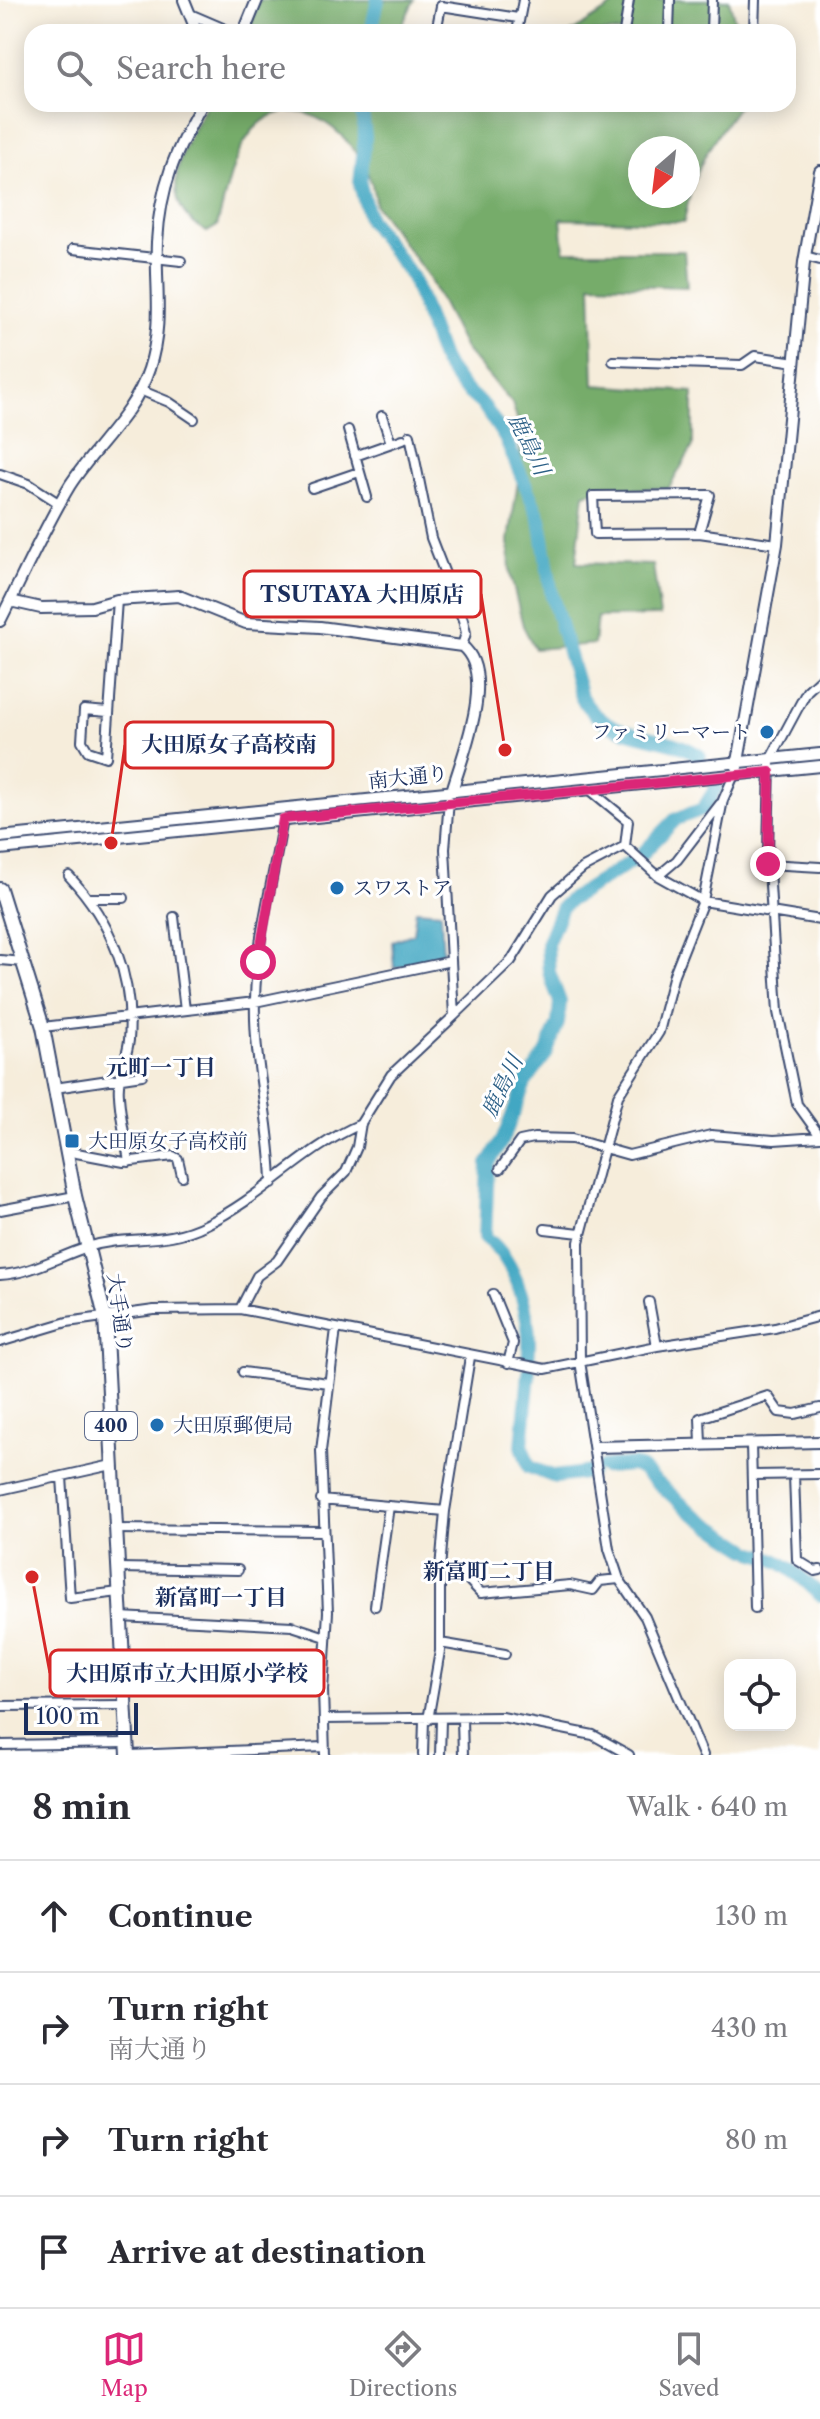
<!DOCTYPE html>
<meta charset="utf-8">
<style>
body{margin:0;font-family:"Libre Caslon Text","Noto Serif JP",serif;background:#f2f2f3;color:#2b2b33}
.controls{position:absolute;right:24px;bottom:24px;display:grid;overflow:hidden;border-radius:16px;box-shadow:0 4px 20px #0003}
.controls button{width:72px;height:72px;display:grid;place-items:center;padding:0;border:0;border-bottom:2px solid #e1e1e2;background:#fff;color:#2b2b33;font:40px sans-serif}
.compass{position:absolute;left:628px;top:136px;width:72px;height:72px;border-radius:50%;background:#fff;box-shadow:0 4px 20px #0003;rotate:208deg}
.scale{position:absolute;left:24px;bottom:20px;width:114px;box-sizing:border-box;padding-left:8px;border:4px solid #1b2f5e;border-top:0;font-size:22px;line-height:28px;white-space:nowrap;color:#1b2f5e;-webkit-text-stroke:6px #fff;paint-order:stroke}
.stop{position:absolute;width:24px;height:24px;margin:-18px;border:6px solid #db2777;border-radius:50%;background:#fff}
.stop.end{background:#db2777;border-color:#fff;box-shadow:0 2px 8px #0008}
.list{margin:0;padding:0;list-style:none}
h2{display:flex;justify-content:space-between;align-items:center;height:104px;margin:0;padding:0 32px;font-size:34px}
h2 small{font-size:26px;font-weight:400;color:#7c7c81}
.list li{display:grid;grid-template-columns:52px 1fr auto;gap:24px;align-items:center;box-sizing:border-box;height:112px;padding:0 32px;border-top:2px solid #e1e1e2}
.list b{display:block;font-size:30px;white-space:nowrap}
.list p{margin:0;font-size:26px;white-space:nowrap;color:#7c7c81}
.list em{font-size:26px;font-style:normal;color:#7c7c81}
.icon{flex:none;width:44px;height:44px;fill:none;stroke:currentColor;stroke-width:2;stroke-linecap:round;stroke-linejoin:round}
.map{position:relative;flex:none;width:820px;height:1755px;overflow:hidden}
.search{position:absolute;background:#fff;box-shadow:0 4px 20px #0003;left:24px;right:24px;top:24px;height:88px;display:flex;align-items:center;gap:20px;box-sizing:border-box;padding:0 28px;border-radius:24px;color:#7c7c81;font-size:30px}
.sheet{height:552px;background:#fff}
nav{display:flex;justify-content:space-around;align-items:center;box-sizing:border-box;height:112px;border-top:2px solid #e1e1e2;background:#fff;font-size:22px;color:#7c7c81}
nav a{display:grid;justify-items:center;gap:4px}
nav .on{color:#db2777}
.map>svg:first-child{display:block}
</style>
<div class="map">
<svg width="820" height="1755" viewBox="0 0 820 1755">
<rect width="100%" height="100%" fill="#fff"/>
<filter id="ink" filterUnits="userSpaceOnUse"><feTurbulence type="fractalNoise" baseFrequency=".0125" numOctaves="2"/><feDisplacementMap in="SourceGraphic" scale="16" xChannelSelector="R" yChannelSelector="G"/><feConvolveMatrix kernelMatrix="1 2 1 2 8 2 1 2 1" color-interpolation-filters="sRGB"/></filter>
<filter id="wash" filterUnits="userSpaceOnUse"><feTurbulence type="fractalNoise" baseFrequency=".006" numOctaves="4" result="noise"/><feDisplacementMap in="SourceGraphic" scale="32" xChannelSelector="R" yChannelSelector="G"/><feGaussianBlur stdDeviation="1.8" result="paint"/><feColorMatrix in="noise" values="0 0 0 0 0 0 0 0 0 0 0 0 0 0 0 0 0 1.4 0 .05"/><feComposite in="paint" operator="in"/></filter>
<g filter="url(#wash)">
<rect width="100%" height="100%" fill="#f6eddb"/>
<path fill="#76ac6a" stroke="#486e64" stroke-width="2" fill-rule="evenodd" d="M259 0H414L399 32H249Z
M622 0H729L738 32H572Z
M207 104H740C707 148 694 167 684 222L561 219 564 251H684L687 287 591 284 594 385 693 392V446L669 488 598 490 584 494 576 563 653 565 660 616 597 617 594 644 535 649 523 626 510 573 509 540 521 461 519 425 512 403 465 349 428 276 375 205C375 153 303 77 254 129 232 153 226 196 217 226L207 232C150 202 185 144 207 104ZM640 148H688V196H640Z"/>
<path fill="#43a7c3" stroke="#2f6b90" stroke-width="2" d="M416 910 441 912 443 958 394 968 392 941 413 934Z"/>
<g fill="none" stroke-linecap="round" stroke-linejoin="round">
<path stroke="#43a7c3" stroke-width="14" d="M371 32 378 0
M361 104 365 137 360 184 369 219 412 277 443 361 462 387 484 406 505 438 540 519 552 596 581 697C608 744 660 729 700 756
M643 853 676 819 703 809 716 788
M528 1360C533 1321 518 1261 485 1237L488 1164 503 1139 525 1083 546 1054 558 1023 560 1002 549 972 547 944 562 907 570 900 632 861
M529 1373 522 1446 529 1467 555 1477 591 1472
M604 1467 633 1465 642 1469 692 1513 747 1549
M755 1553C782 1559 801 1576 820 1595"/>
</g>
</g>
<g filter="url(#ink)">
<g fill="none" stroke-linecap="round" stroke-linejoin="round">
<defs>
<path id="minor" d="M190 14 232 32
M436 32 441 6 518 18
M517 32 523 0
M624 32 629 0
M669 32 670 0
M711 32 712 0
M754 32 755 0
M73 249 181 261
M805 256 820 260
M613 361 742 365 755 356 795 362
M140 390 169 402 194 419
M382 416 391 443
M348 430 367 497
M410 435 431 538 463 620 466 633 462 646
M355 456 403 439
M0 474 29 484 60 504
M312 488 359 472
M710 495 699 533 595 534 593 496Z
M699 533 777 544
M820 679 807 691 770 760 768 853 778 1012 797 1104 820 1136
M108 712 84 710 82 741 88 751 106 757 117 600
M589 789 628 821 625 846
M768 864 820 867
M69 876C111 921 134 977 129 1040 127 1059 117 1075 119 1095 120 1117 126 1140 129 1162
M658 876 677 860 720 804
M90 898H124
M174 917 185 1010
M0 960 24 962
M454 1016 511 961 552 895 583 868 625 846 658 876 703 901 820 920
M43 1027 255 1002 451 961
M55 1088 142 1075
M66 1151 124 1162 173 1156 178 1159 182 1176
M500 1169 520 1141 534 1138 572 1139 629 1155 711 1135 774 1140 820 1137
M272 1183C271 1122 253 1061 255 1000 256 939 274 878 283 818
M0 1210 75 1196
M545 1229 580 1233
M0 1275C30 1274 59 1256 88 1247 128 1234 164 1246 207 1224 263 1197 304 1148 361 1124
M493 1294 513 1343 508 1363
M649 1302 657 1346
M240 1309 257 1276 277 1261 321 1197 346 1172 357 1147 361 1123 391 1075 454 1016 445 849 449 800
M0 1342 67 1322 154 1310 240 1309 545 1369 657 1346 775 1328 820 1316
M470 1357 445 1511 440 1569 463 1574 481 1593 570 1585 593 1590 600 1581 619 1579
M243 1372 328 1383
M701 1444 700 1418 768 1396 779 1412 795 1414 820 1408
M751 1444 755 1608
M752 1475 820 1474
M794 1475 797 1560 815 1571 820 1570
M62 1477 70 1598 119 1592
M0 1490 112 1465
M321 1500 445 1511
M115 1529 323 1531
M118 1568 238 1570
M375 1606 389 1506
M120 1617 292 1626 326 1637
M440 1643 505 1654
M123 1669 197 1666 323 1690
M0 1706 124 1705
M324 1719 502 1717 593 1735 629 1755
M428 1720 440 1651V1569
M462 1720 463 1755
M0 1745 127 1743
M130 1755 324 1747
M325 1755 323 1690 328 1612 321 1451 336 1329
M423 1755 424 1719
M440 1755 441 1720
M703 1755 645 1617 619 1579 609 1549 580 1361 579 1242 618 1096 659 1032 674 974 703 901 723 800 734 775"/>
<path id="tertiary" d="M184 0 197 32
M244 32 257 0
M10 601 41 608 92 607 117 600 179 596 246 623 320 627 462 646C497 674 462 756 452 791
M0 621C23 576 44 528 70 485 96 445 134 415 149 369 164 322 155 288 157 242 160 186 175 152 202 104
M737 767 777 544 804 262 820 171
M0 837 820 754
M0 849 820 766
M595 1447 820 1442"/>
<path id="trunk" d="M0 889 43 1027 75 1196 105 1317 128 1755"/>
</defs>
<use href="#minor" stroke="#3c4c71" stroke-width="12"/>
<use href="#tertiary" stroke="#3c4c71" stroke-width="14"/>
<use href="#trunk" stroke="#3c4c71" stroke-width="16"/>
<use href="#minor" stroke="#fff" stroke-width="8"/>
<use href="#tertiary" stroke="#fff" stroke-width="10"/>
<use href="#trunk" stroke="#fff" stroke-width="12"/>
</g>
</g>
<g fill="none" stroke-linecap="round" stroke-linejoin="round" filter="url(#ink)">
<path stroke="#db2777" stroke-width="10" d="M258 962 283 819 770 772 768 864"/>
</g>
<g fill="#1f6fb2" stroke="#fff" stroke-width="3">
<circle cx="767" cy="732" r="8"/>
<circle cx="337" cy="888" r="8"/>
<rect x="64" y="1133" width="16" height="16" rx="4"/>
<circle cx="157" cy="1425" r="8"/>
</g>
<g text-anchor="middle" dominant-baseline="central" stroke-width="6" stroke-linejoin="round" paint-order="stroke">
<rect fill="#fff" stroke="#5f6d8e" stroke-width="2" x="85" y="1412" width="52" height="28" rx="6"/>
<g font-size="18" font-weight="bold" fill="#1b2f5e">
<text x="111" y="1426">400</text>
</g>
<g font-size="20" fill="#1b2f5e" stroke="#fff" text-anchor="start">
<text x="751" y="732" text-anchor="end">ファミリーマート</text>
<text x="353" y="888">スワストア</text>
<text x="88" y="1141">大田原女子高校前</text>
<text x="173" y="1425">大田原郵便局</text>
</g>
<g font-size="20" fill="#1b2f5e" stroke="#fff">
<text transform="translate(408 777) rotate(-6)">南大通り</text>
<text transform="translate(120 1313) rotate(82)">大手通り</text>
</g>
<g font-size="22" font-style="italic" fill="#2b5f86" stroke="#fff">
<text transform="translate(529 444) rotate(64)">鹿島川</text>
<text transform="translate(502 1086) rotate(-64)">鹿島川</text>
</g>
<g font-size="22" font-weight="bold" fill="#1b2f5e" stroke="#fff">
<text x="161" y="1067">元町一丁目</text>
<text x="489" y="1571">新富町二丁目</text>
<text x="221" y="1597">新富町一丁目</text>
</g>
</g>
<path fill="none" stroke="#d62828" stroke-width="3" d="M505 750L481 594M111 843L125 745M32 1577L50 1673"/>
<g fill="#d62828" stroke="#fff" stroke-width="3">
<circle cx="505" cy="750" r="8"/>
<circle cx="111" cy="843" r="8"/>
<circle cx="32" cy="1577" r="8"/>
</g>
<g fill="#fff" stroke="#d62828" stroke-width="3">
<rect x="244" y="571" width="237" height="46" rx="8"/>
<rect x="125" y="722" width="208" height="46" rx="8"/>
<rect x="50" y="1650" width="274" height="46" rx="8"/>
</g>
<g font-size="22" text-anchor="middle" font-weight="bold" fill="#1b2f5e">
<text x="362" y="602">TSUTAYA 大田原店</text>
<text x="229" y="752">大田原女子高校南</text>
<text x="187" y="1681">大田原市立大田原小学校</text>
</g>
</svg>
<div class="controls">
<button><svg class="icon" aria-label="locate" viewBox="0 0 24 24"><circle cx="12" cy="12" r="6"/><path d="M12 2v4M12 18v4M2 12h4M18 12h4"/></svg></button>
</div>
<svg class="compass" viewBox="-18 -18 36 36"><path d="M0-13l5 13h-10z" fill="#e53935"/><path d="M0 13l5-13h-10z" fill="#7c7c81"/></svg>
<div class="scale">100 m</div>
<div class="stop" style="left:258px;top:962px"></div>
<div class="stop end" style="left:768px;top:864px"></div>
<div class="search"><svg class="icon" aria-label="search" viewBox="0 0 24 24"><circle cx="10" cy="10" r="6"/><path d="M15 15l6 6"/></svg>Search here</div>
</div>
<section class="sheet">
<h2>8 min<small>Walk · 640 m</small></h2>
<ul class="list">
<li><svg class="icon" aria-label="ahead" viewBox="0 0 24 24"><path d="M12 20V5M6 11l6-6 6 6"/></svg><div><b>Continue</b></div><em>130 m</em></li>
<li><svg class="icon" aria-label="right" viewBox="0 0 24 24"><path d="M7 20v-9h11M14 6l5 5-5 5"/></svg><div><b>Turn right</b><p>南大通り</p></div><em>430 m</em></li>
<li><svg class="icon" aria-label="right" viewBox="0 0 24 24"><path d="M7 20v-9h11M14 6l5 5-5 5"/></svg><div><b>Turn right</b></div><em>80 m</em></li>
<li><svg class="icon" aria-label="arrive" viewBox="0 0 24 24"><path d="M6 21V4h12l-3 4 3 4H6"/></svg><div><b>Arrive at destination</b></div></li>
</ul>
</section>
<nav>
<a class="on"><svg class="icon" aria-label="map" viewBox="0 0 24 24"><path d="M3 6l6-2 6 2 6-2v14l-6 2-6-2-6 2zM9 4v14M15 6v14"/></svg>Map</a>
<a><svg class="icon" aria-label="directions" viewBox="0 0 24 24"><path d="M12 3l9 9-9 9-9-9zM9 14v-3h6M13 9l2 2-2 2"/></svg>Directions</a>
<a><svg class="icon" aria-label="saved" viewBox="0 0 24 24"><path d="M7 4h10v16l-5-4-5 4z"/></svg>Saved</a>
</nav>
